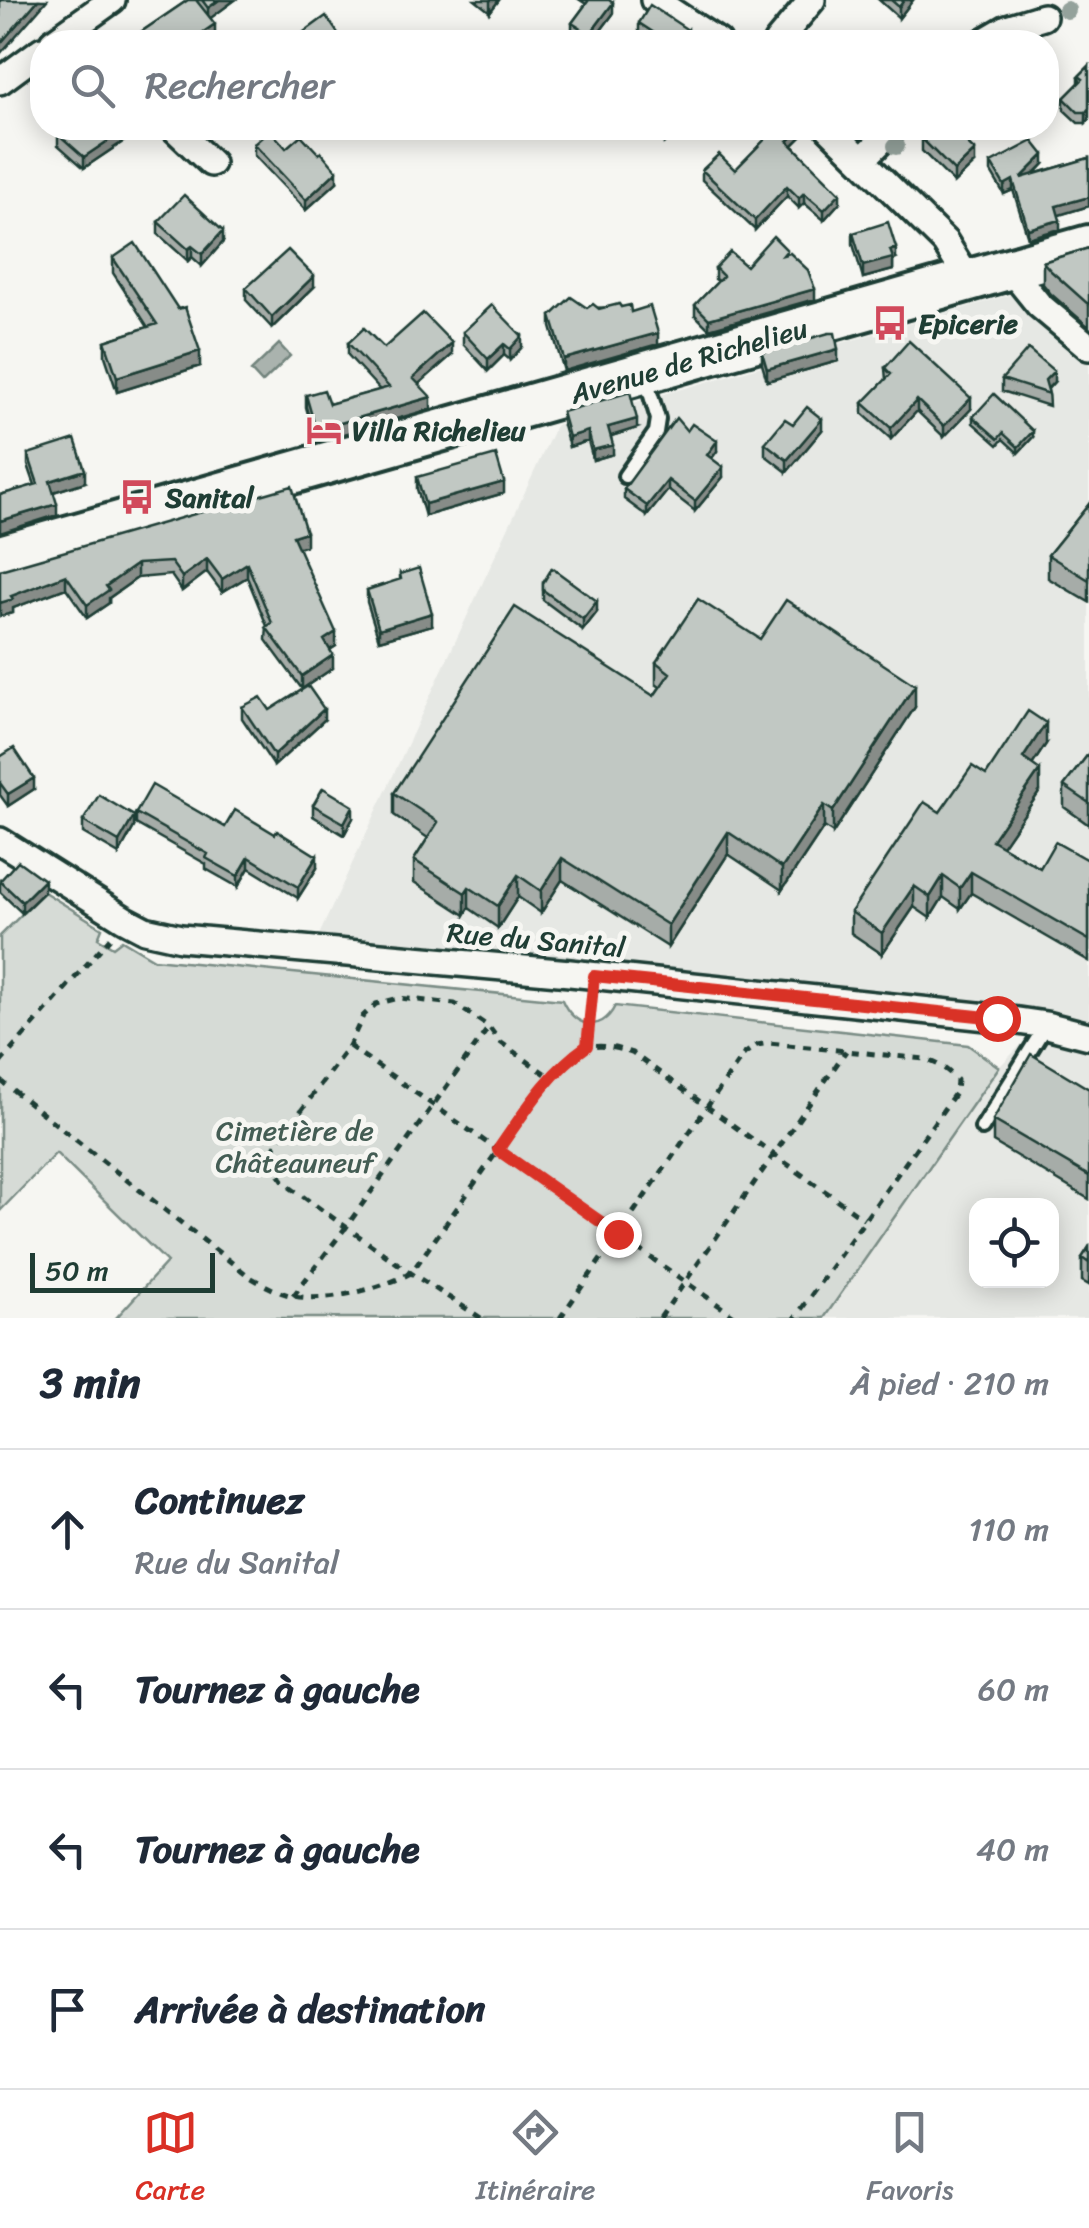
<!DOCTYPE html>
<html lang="fr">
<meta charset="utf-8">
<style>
body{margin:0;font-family:Sriracha,sans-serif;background:#f6f6f7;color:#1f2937}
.controls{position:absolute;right:30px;bottom:30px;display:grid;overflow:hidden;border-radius:20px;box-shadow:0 5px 25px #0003}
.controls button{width:90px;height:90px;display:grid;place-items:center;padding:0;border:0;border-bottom:2px solid #e0e1e3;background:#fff;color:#1f2937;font:50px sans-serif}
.scale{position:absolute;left:30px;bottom:25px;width:185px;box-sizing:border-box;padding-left:10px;border:5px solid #1f3d34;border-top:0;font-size:28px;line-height:35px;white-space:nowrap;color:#1f3d34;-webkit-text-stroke:8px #f6f6f2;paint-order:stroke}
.stop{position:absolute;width:30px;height:30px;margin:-22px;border:8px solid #d93025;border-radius:50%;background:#fff}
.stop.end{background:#d93025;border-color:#fff;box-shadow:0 2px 10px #0008}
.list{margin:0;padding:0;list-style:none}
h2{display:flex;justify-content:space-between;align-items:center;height:130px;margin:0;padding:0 40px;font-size:42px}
h2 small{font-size:32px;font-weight:400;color:#747a83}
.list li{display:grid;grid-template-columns:65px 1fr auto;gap:30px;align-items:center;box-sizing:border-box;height:160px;padding:0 40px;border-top:2px solid #e0e1e3}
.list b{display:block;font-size:38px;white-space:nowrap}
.list p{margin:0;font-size:32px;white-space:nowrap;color:#747a83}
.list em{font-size:32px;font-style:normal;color:#747a83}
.icon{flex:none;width:55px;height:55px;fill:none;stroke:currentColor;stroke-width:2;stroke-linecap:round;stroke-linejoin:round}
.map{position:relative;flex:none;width:1089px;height:1318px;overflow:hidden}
.search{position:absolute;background:#fff;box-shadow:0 5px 25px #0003;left:30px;right:30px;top:30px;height:110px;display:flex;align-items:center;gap:25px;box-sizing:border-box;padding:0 35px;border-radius:40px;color:#747a83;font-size:38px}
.sheet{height:770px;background:#fff}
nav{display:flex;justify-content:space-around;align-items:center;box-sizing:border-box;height:140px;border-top:2px solid #e0e1e3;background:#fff;font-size:28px;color:#747a83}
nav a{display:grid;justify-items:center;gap:5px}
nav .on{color:#d93025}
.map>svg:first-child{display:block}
</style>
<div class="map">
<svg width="1089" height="1318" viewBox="0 0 1089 1318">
<rect width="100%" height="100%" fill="#f6f6f2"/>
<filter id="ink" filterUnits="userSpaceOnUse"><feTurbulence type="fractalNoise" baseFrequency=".01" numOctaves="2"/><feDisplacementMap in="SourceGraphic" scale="20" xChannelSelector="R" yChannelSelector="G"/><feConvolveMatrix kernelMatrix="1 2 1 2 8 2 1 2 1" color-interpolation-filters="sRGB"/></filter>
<g filter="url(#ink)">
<path fill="#e6e8e4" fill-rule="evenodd" d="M1089 272V1318H824L999 1067 1038 1028 312 950 556 425ZM976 1206H1052V1280H976Z"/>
<path fill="#d6dbd6" stroke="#7a8c85" stroke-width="2.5" d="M44 892 102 928 98 938 113 947 122 940 154 959 562 1000C573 1026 601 1035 615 1006L968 1045 999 1067 824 1318H116L167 1262 56 1153 0 1211V936Z"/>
<path fill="#aab3ae" stroke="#72847d" stroke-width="2.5" d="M279 344 290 356 262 383 251 371Z"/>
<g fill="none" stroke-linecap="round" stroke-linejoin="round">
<defs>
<path id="service" d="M625 476 656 432 658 419 645 376
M982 1128 1046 1025"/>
<path id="minor" d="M654 0 718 42
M53 42 112 0
M777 42 812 0
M983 42 1007 28 1043 17
M0 81 42 50
M174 128 211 163
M829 128 945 242 969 281
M863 159 894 128
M1010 269 1039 305 1089 347
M0 841 124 919 145 930 181 938 570 973 997 1018 1046 1025 1089 1036"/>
<path id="primary" d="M0 556 1089 246"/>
</defs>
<use href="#service" stroke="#1f3d34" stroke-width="20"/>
<use href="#minor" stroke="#1f3d34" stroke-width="32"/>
<use href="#primary" stroke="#1f3d34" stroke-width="48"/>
<path stroke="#1f3d34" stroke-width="5" stroke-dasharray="8 8" stroke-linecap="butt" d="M349 1046 737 1318
M587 1046 591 999
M0 1063 110 938
M0 1080 250 1277C264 1285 278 1293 294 1296 327 1303 382 1288 411 1273L550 1077C582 1047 589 1039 632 1053L864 1219
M293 1296 346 1227 489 1027
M481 1318 411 1273 288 1186C276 1173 274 1164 275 1146L349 1046 363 1016 376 1004 399 998 455 1004 489 1027 500 1042 550 1077
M560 1318 744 1054 757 1045 769 1043 924 1059C938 1063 947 1069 957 1080L956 1092 795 1318
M660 1318 846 1051"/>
<use href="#service" stroke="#f6f6f2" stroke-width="12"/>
<use href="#minor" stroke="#f6f6f2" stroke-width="25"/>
<use href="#primary" stroke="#f6f6f2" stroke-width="40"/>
</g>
<g fill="#94a29b">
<circle cx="1067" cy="10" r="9"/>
<circle cx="896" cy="146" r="9"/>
</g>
<path fill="#a6aca8" stroke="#1f3d34" stroke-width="2.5" d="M188 0H235L210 18 215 36 205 42H138V34Z
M475 0H499L490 12Z
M580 0H609L613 14 592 42H586L572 34V23L586 4Z
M879 0H913L899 18Z
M639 23 688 42H651L639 34Z
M1089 66 1086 123H1078L1064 110V98L1079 83V76Z
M130 128V137L84 168 58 145V134Z
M646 128H679L664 143Z
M763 128H803V135L793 145 840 202 824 220 804 203 799 208 787 196 755 230 702 180V170H735L768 137 763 132Z
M992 128H1013L1002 138Z
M922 139 975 163 954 183 922 151Z
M254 144 286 148 337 182 306 210 254 155Z
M1089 158V206L1058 215 1060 229 1028 238 1013 190 1004 194 991 172V163L1044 164 1035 174Z
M158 222 223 242 202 266 192 257 188 261 158 234Z
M853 233 896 259 893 260V270L863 278 853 244Z
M1089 248V327L1051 294 1043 284V262Z
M787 253 815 299 709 329 695 315V305L718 281 715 279V268L746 266Z
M113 258 200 366 117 392 105 356V341L148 327 113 273Z
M314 287 272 328 246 300V288Z
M621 307 631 312 658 344 564 371 551 327V316L587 308Z
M463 332 522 347 510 360 504 355 488 371 463 344Z
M348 343 452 355 419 384 431 409 316 442 306 407V395L329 404 380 390 348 355Z
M762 352 838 361 767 381 762 364Z
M885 368 971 409 944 437 917 411 891 439 863 414V403L886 380Z
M1002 379 1054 382 1048 389 1049 406 1002 391Z
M562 412 637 428 611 436 613 454 593 460 588 441 569 447 562 422Z
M973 417 1033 437 1018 453 1003 439 998 445 973 423Z
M793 424 822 430 787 472 765 455V443Z
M687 431 717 451 711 459 723 477 695 511 668 490 647 516 624 499V489Z
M28 454 85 482 53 492 57 515 0 533V495L35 485 28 465Z
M417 477 504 493 425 516 417 489Z
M1089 504V602L1048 578V555Z
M306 545 298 548 336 646 330 650 333 668 302 689 266 640 267 626 247 577 222 592 207 572 182 591 171 575 137 578 109 598V603L87 618 66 588 13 608V613L0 616V570Z
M400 574 432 625 379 640 367 602V590L400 580Z
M543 583 597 612 583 630 543 600Z
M760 639 915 707 833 833 824 827 782 890 728 854 668 947 562 880 541 913 518 897 498 928 469 908 465 915 414 882V860L428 838 394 815V793L654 696 660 687 656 684V662Z
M242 707 324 720 274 766 242 718Z
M1046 744 1032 765 1040 791 1002 846 1040 868 1089 861V961L971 893 960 909 943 897 930 918 914 907 882 954 851 933V912L940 812 986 775Z
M1089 753V825L1064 807V786Z
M0 757 34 789 8 806 0 795Z
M313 805 353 818 344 835 313 816Z
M136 813 225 827 317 868 298 898 249 868 238 887 206 869V864L136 824Z
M83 821 134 827 119 854 83 833Z
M0 880 44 892 22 913 0 892Z
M1089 1089V1199L993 1142V1120Z
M1089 1247V1285L1082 1281V1258Z"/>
<path fill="#878c88" stroke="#1f3d34" stroke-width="2.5" d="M38 0H47L0 54V44Z
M219 0H235L208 20V8Z
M490 0H499L490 12Z
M904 0H913L899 18V7Z
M613 3V14L592 42H590V34Z
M215 24V36L205 42H189Z
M688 30V42H680Z
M1089 108V120L1086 123V112Z
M127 128H130V137L84 168V157Z
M669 128H679L664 143V133Z
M802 128H803V135L788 150V141Z
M1002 128H1013L1002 138Z
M975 151V163L954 183V171Z
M1044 155V164L1021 187V178Z
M337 171V182L306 210V200Z
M1013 180V190L1004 194V185Z
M787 186V196L755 230V220Z
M804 193V203L799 208V198Z
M840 193V202L824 220V210Z
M1089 197V206L1056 216V206Z
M1060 220V229L1028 238V229Z
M223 231V242L202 266V254Z
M192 246V257L188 261V249Z
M896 248V259L893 260V270L863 278V266Z
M314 276V287L272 328V317Z
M815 289V299L709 329V319Z
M658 333V344L564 371V359Z
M522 336V347L510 360V349Z
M452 343V355L413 389V378Z
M504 344V355L488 371V359Z
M838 349V361L767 381V369Z
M200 351V366L117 392V377Z
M1054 371V382L1045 391V380Z
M431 397V409L316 442V430Z
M971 398V409L944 437V426Z
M917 400V411L891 439V428Z
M637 419V428L608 437V427Z
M822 419V430L787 472V460Z
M588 431V441L569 447V437Z
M1033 431V437L1018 453V447Z
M717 441V451L707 465V455Z
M613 445V454L593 460V450Z
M723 467V477L695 511V501Z
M85 470V482L50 493V481Z
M668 480V490L647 516V506Z
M504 482V493L425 516V504Z
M57 504V515L0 533V521Z
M306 532V545L293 549V536Z
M207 559V572L182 591V577Z
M247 563V577L222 592V579Z
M137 564V578L109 598V603L87 618V605L106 586Z
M66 575V588L13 608V613L0 616V603L11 596Z
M597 601V612L583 630V619Z
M432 613V625L379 640V629Z
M336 632V646L324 653V640Z
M333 655V668L302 689V676Z
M915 685V707L833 833V811Z
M324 709V720L274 766V755Z
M1046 723V744L1023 779V758Z
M1040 770V791L992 861V840Z
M34 778V789L8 806V794Z
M824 805V827L782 890V868Z
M353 806V818L344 835V823Z
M134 816V827L119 854V842Z
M728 832V854L668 947V925Z
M317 856V868L298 898V887Z
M249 857V868L238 887V876Z
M562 858V880L541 913V891Z
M971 872V893L960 909V888Z
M518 875V897L498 928V906Z
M943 876V897L930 918V897Z
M44 880V892L22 913V902Z
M914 886V907L882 954V933Z
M469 887V908L465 915V893Z"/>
<path fill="#c1c8c3" stroke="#1f3d34" stroke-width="2.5" d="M0 0H38L0 44Z
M188 0H196L215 24 189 42H144L138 34Z
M202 0H219L208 8Z
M589 0H609L613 3 590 34 572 23Z
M891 0H904L899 7Z
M650 5 688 30 680 42H668L639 23Z
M326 16 344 42H296L306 36 304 32Z
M1089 66V108L1086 112H1078L1064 98 1083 79 1079 76Z
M68 128H127L84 157 58 134Z
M768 128H802L788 141 840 193 824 210 804 193 799 198 787 186 755 220 702 170 719 154 735 170 772 132Z
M934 128H951L975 151 954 171 922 139Z
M270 130 286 148 301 135 319 154 321 152 337 171 306 200 254 144Z
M1033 141 1044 155 1021 178 1089 158V197L1056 206 1060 220 1028 229 1013 180 1004 185 991 163Z
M184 195 223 231 202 254 192 246 188 249 158 222Z
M888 222 896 248 890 250 893 258 863 266 853 233Z
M773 236 787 250 783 255 790 253 808 270 815 289 709 319 695 305 723 276 715 268 730 252 746 266Z
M135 243 178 309 185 307 200 351 117 377 105 341 157 324 113 258Z
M1089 248V305L1051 271 1043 262Z
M288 250 314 276 272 317 246 288Z
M571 297 587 308 593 304 599 309 619 304 621 307 630 305 631 312 650 306 658 333 564 359 551 316Z
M492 305 522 336 510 349 504 344 488 359 463 332Z
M423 313 452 343 413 378 431 397 316 430 306 395 324 390 329 404 389 387 348 343 364 328 384 348Z
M829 333H835L838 349 767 369 762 352Z
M909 341 971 398 944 426 917 400 891 428 863 403 891 374 885 368Z
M1028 349 1054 371 1045 380 1049 394 1002 379Z
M630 392 637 419 608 427 613 445 593 450 588 431 569 437 562 412Z
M994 394 1033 431 1018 447 1003 433 998 439 973 417Z
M807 407 822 419 787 460 765 443 785 419 793 424Z
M676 418 687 431 692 424 717 441 707 455 723 467 695 501 668 480 647 506 624 489Z
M75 439 85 470 50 481 57 504 0 521V495L38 484 28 454Z
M496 455 504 482 425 504 417 477Z
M292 486 306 532 293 536 336 632 324 640 333 655 302 676 266 627 272 623 247 563 222 579 207 559 182 577 171 562 137 564 106 586 109 590 87 605 66 575 11 596 13 599 0 603V570Z
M1089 504V580L1048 555Z
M419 568 432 613 379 629 367 590 401 579 400 574Z
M552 568 597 601 583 619 543 590V583Z
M698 599 760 639 786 600 915 685 833 811 824 805 782 868 728 832 668 925 562 858 541 891 518 875 498 906 469 887 465 893 414 860 438 822 394 793 515 607 654 696 670 673 656 662Z
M308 686 324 709 274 755 242 707 261 697 270 710Z
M1028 711 1046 723 1023 758 1040 770 992 840 1040 868 1055 842 1089 861V940L971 872 960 888 943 876 930 897 914 886 882 933 851 912 924 802 940 812 972 766 986 775Z
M14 748 34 778 8 794 0 783V757Z
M1089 753V803L1064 786Z
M152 785 225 827 235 810 275 834 277 831 317 856 298 887 249 857 238 876 206 858 208 854 136 813Z
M323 788 353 806 344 823 313 805Z
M99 795 134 816 119 842 83 821Z
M18 861 44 880 22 902 0 881Z
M1031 1054 1089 1089V1176L993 1120Z
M1089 1247V1263L1082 1258Z"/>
</g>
<g fill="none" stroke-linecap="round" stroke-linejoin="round" filter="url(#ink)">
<path stroke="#d93025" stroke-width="12" d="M618 1234 498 1150C526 1110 547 1074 587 1046L594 976 997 1018"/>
</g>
<defs>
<symbol id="bus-bare" viewBox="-9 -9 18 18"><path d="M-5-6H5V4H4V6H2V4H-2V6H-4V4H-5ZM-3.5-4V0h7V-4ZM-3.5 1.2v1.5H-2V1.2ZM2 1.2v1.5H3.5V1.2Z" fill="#d1495b" stroke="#f6f6f2" stroke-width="2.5" paint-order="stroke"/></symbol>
<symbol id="hotel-bare" viewBox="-9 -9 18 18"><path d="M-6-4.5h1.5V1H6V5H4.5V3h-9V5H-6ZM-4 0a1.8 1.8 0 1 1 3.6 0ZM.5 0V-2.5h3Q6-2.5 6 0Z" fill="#d1495b" stroke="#f6f6f2" stroke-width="2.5" paint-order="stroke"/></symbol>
</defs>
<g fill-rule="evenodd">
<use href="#bus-bare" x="865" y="298" width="50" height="50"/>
<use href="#hotel-bare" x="299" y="405" width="50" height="50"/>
<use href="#bus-bare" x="112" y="472" width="50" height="50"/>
</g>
<g text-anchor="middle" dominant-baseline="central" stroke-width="10" stroke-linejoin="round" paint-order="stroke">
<g font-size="28" font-weight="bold" fill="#1f3d34" stroke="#f6f6f2" text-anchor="start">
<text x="918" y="323">Epicerie</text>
<text x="352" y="430">Villa Richelieu</text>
<text x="165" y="497">Sanital</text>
</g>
<g font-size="28" fill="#1f3d34" stroke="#f6f6f2">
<text transform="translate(689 361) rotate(-16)">Avenue de Richelieu</text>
<text transform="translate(536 940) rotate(5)">Rue du Sanital</text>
</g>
<g font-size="28" fill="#445d54" stroke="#f6f6f2">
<text x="295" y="1130">Cimetière de<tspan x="295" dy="32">Châteauneuf</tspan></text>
</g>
</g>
</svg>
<div class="controls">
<button><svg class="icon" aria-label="locate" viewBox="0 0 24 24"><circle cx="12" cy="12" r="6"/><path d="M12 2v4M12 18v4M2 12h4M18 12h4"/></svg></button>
</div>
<div class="scale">50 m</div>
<div class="stop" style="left:997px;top:1018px"></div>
<div class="stop end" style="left:618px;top:1234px"></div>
<div class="search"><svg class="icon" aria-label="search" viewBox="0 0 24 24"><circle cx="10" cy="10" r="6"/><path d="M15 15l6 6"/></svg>Rechercher</div>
</div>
<section class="sheet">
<h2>3 min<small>À pied · 210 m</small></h2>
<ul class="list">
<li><svg class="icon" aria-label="ahead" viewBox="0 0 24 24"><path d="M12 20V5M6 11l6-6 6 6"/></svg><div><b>Continuez</b><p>Rue du Sanital</p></div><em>110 m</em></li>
<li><svg class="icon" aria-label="left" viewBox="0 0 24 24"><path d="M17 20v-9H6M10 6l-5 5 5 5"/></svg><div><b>Tournez à gauche</b></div><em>60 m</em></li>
<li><svg class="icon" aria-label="left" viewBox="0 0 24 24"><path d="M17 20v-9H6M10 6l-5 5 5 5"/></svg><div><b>Tournez à gauche</b></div><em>40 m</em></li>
<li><svg class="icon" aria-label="arrive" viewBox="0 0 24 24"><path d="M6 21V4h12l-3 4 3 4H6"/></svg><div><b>Arrivée à destination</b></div></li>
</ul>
</section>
<nav>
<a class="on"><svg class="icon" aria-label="map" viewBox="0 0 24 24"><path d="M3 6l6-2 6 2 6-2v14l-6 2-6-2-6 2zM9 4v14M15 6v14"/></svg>Carte</a>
<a><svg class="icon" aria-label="directions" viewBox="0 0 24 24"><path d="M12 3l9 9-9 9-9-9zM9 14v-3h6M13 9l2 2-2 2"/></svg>Itinéraire</a>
<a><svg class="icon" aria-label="saved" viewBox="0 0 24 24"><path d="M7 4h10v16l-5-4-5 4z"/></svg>Favoris</a>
</nav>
